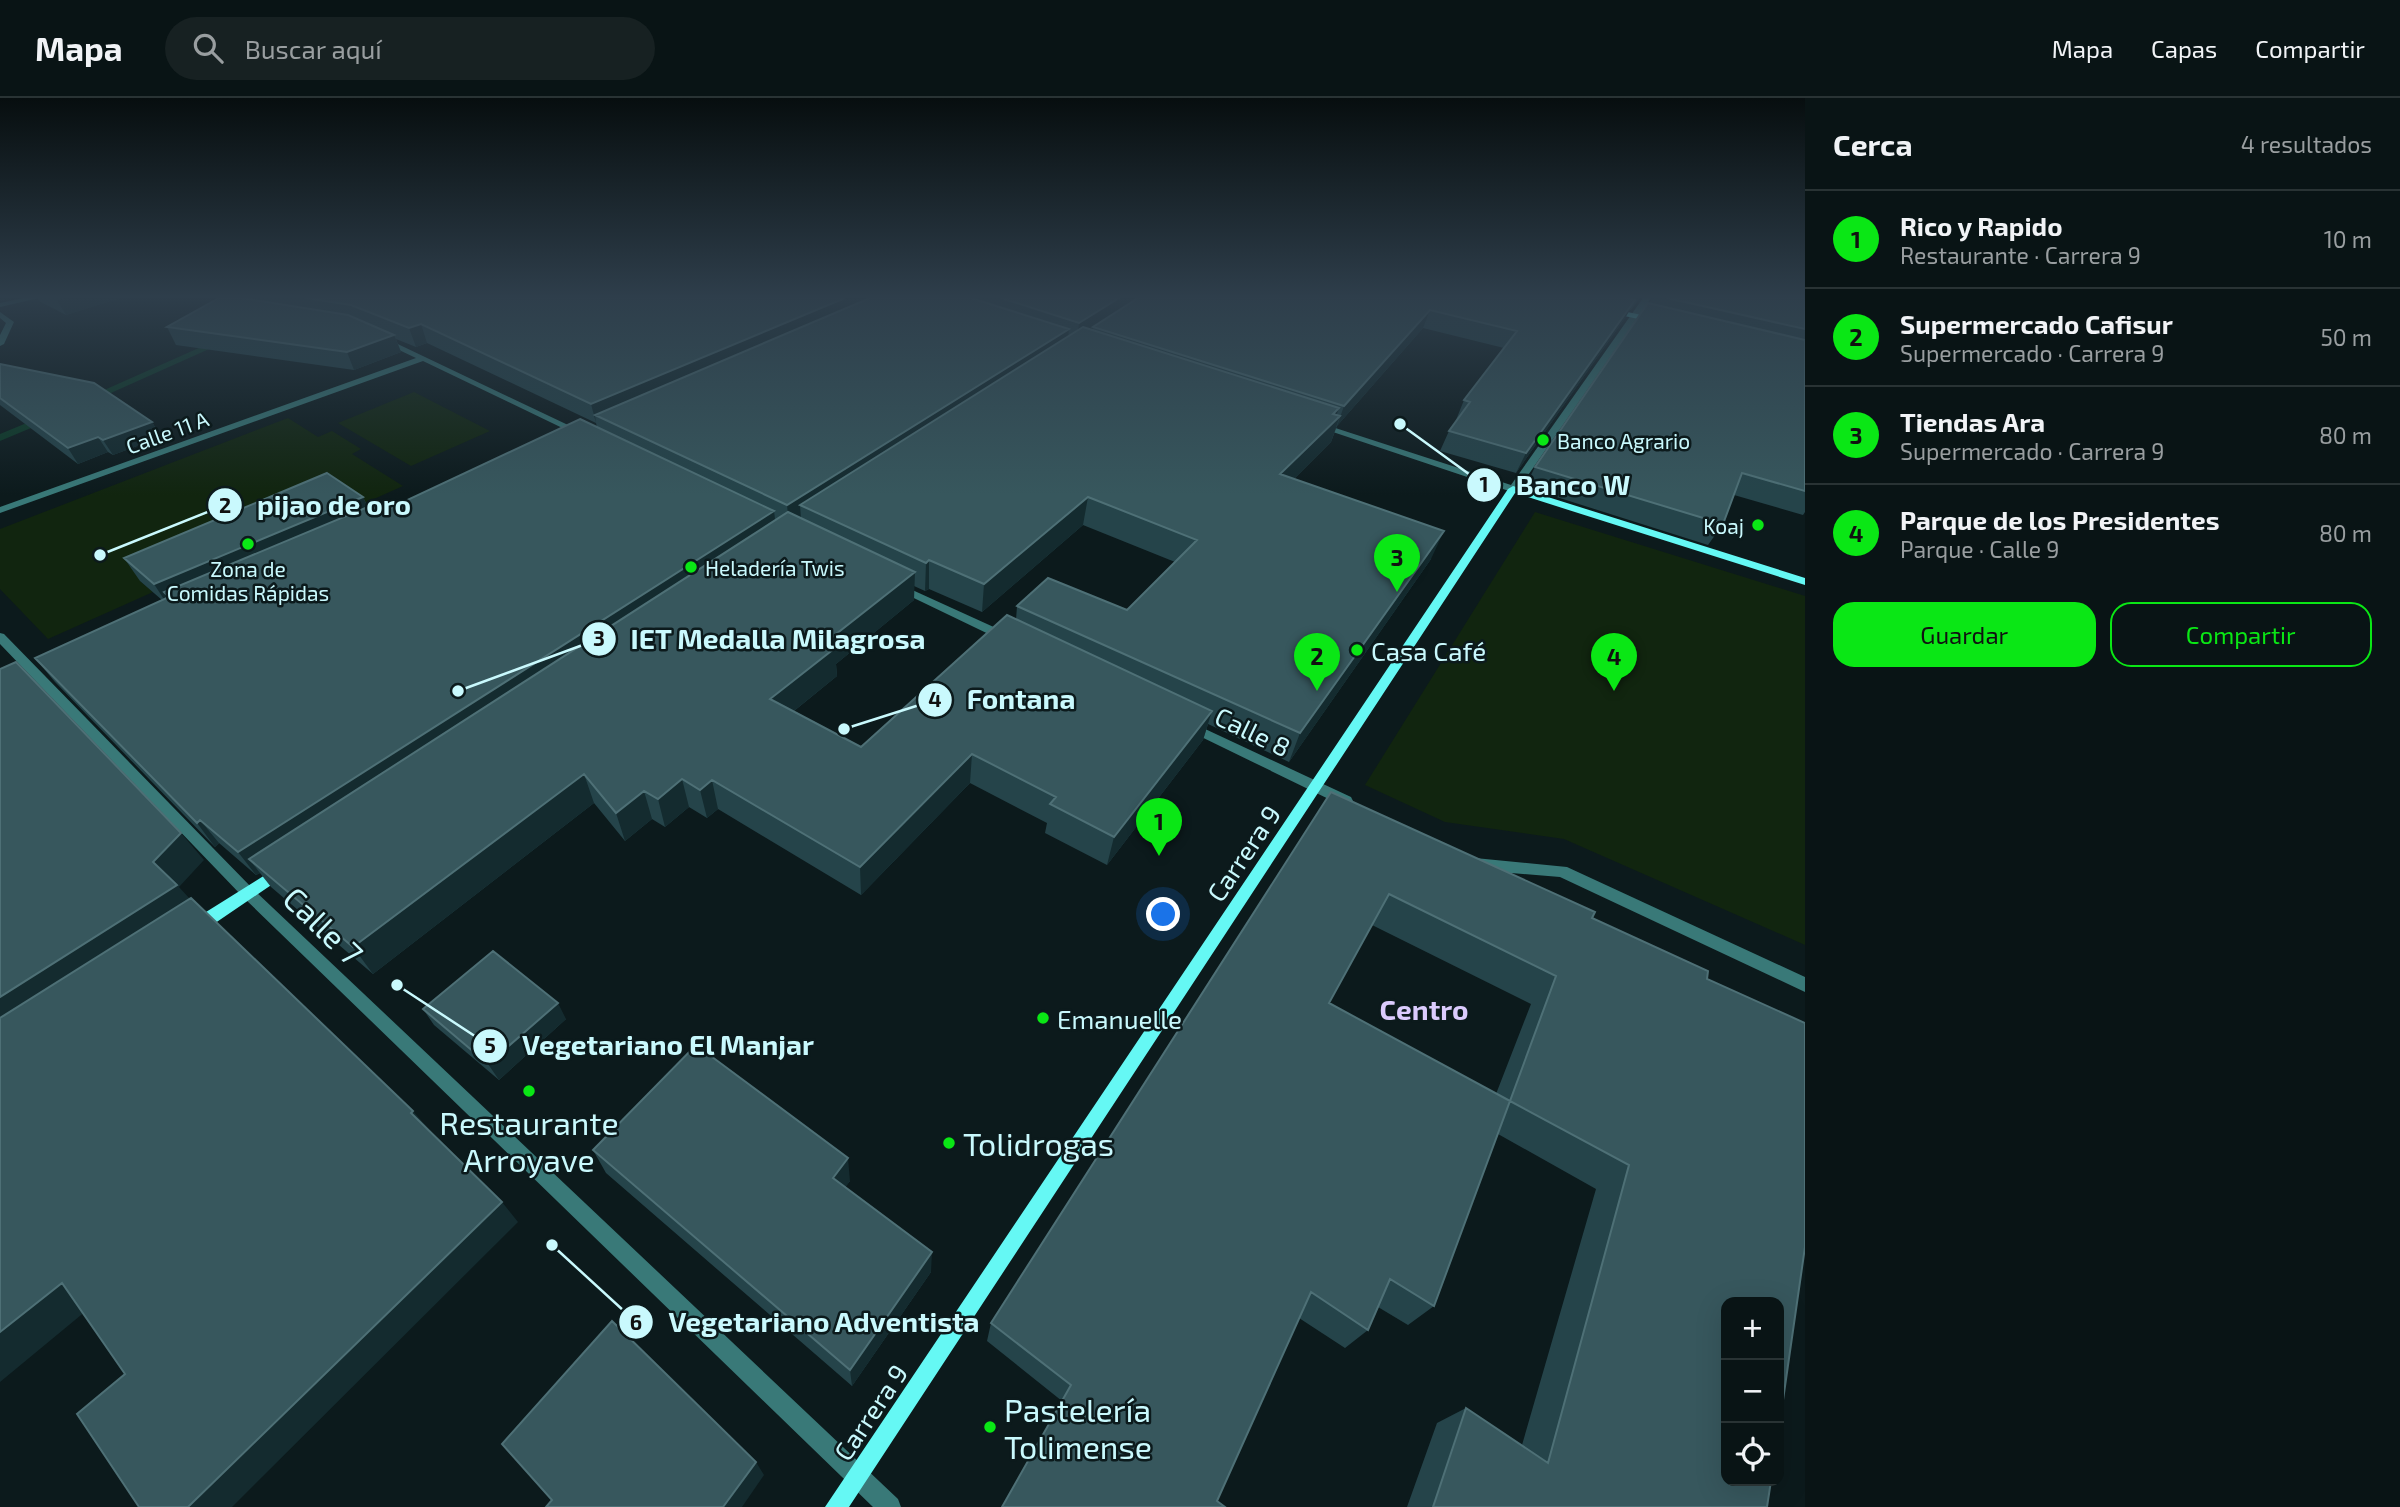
<!DOCTYPE html>
<html lang="es">
<meta charset="utf-8">
<style>
body{margin:0;font-family:"Exo 2",sans-serif;background:#172122;color:#f1f3f6}
.controls{position:absolute;right:21px;bottom:21px;display:grid;overflow:hidden;border-radius:14px;box-shadow:0 7px 28px #0002}
.controls button{width:63px;height:63px;display:grid;place-items:center;padding:0;border:0;border-bottom:2px solid #293334;background:#091415;color:#f1f3f6;font:35px sans-serif}
.you{position:absolute;left:1164px;top:817px;width:24px;height:24px;margin:-18px;border:5px solid #fff;border-radius:50%;background:#1a73e8;box-shadow:0 0 0 10px #1a73e833}
.badge{display:grid;place-items:center;width:46px;height:46px;border-radius:50%;background:#0ae715;color:#111;font-size:23px;font-weight:700}
.pin{position:absolute;translate:-50% -58px;filter:drop-shadow(0 2px 4px #0008)}
.pin::after{content:'';position:absolute;top:37px;width:24px;height:21px;background:inherit;clip-path:polygon(0 0,100% 0,50% 100%)}
.list{margin:0;padding:0;list-style:none}
h2{display:flex;justify-content:space-between;align-items:center;height:91px;margin:0;padding:0 28px;font-size:30px}
h2 small{font-size:23px;font-weight:400;color:#999ea0}
.list li{display:grid;grid-template-columns:46px 1fr auto;gap:21px;align-items:center;box-sizing:border-box;height:98px;padding:0 28px;border-top:2px solid #293334}
.list b{display:block;font-size:26px;white-space:nowrap}
.list p{margin:0;font-size:23px;white-space:nowrap;color:#999ea0}
.list em{font-size:23px;font-style:normal;color:#999ea0}
.actions{display:flex;gap:14px;padding:21px 28px}
.actions a{flex:1;padding:16px 0;border:2px solid #0ae715;border-radius:21px;text-align:center;font-size:24px;color:#0ae715}
.actions .main{background:#0ae715;color:#111}
.icon{flex:none;width:38px;height:38px;fill:none;stroke:currentColor;stroke-width:2;stroke-linecap:round;stroke-linejoin:round}
.map{position:relative;flex:none;width:1805px;height:1409px;overflow:hidden}
header{display:flex;align-items:center;gap:42px;box-sizing:border-box;height:98px;padding:0 35px;background:#091415;border-bottom:2px solid #293334}
header strong{font-size:33px}
nav{display:flex;gap:38px;margin-inline-start:auto;font-size:24px}
.search{width:490px;height:63px;background:#172122;display:flex;align-items:center;gap:18px;box-sizing:border-box;padding:0 24px;border-radius:38px;color:#999ea0;font-size:26px}
main{display:flex}
aside{flex:1;background:#091415}
.map>svg:first-child{display:block}
</style>
<header>
<strong>Mapa</strong>
<div class="search"><svg class="icon" aria-label="search" viewBox="0 0 24 24"><circle cx="10" cy="10" r="6"/><path d="M15 15l6 6"/></svg>Buscar aquí</div>
<nav><a>Mapa</a><a>Capas</a><a>Compartir</a></nav>
</header>
<main>
<div class="map">
<svg width="1805" height="1409" viewBox="0 0 1805 1409">
<rect width="100%" height="100%" fill="#0c1a1c"/>
<path fill="#11250f" d="M414 294 490 333 411 368 338 325Z
M288 320 318 339 332 333 361 351 352 356 403 388 356 409 140 483 153 494 48 541 0 491V431Z
M1535 414 1805 498V847L1564 741 1445 724 1365 687Z"/>
<g fill="none" stroke-linecap="round" stroke-linejoin="round">
<path fill="#0c3a26" fill-rule="evenodd" d="M219 241 227 243 93 303 84 301Z
M46 317 51 320 50 322 0 343V336Z"/>
<path fill="#397978" fill-rule="evenodd" d="M0 214 14 224 4 246 0 248V237L6 225 0 220Z"/>
<path fill="#397978" fill-rule="evenodd" d="M23 200H39L0 209V205Z
M1643 200H1651L1517 393H1509L1312 327 1320 325 1511 387Z
M383 239 587 336 579 338 423 263 0 415V409L416 260 380 243 379 241Z
M897 485 1009 536 1011 539 1009 542H1001L893 490V486Z
M0 535 4 536 253 791 898 1401 901 1409H873L243 799 0 546Z
M1188 623 1351 699 1353 703 1351 707H1341L1183 630 1181 627Z
M1475 760 1567 769 1805 879V894L1560 779 1475 772 1470 770 1468 766 1470 762Z"/>
<path fill="#65f8f4" fill-rule="evenodd" d="M1609 210 1660 221 1661 223 1657 225 1606 214V210Z
M1513 388 1805 480V487L1515 395 849 1409H825L1508 391Z
M281 767 286 769 288 773 286 777 202 834 196 835 190 834 188 829 190 824Z"/>
</g>
<path fill="#25444a" fill-rule="evenodd" d="M37 200H120L66 217 39 203Z
M219 200H1640L1631 212H1630L1625 220 1516 375 1440 353 1449 333 1457 322H1456L1464 302 1504 250 1423 230 1337 328 1331 344 1294 381 1431 461 1289 664 1208 626 1203 642 1107 767 1045 735 1047 725 970 685 861 797 718 711 707 720 689 709 665 729 652 721 625 743 594 705 373 876 271 789 260 775 256 777 219 745 215 749 55 584 35 560 162 502 140 483 124 460 363 399 368 409 384 413 597 329 596 325 427 245 416 249 396 241 401 254 354 272 176 247 167 229ZM1083 427 1175 464 1127 512 1017 508 1016 522 861 649 794 613 837 578 836 566 914 502V488L925 493 929 491 982 514Z
M1652 200H1805V414L1803 417 1734 397 1723 426 1708 447 1525 389 1535 369Z
M0 266 152 324 161 339 113 357 108 354 78 366 0 307Z
M1331 694 1592 820 1707 881 1767 1409H1407L1437 1325 1466 1310 1522 1347 1596 1091 1498 1036 1434 1208 1408 1227 1378 1209 1368 1232 1345 1250 1299 1220 1062 1303 987 1243 991 1225ZM1372 827 1531 906 1496 996 1329 905Z
M423 911 566 921 499 982 434 927Z
M593 1052 850 1083 845 1089 931 1174 852 1288 606 1075Z"/>
<path fill="#142b2f" d="M0 200H16L0 203Z
M64 200H120L66 217 57 202Z
M845 200H887L595 317 596 325 591 306Z
M1119 200H1144L1093 229 1092 233 1077 243 1079 225Z
M1635 202 1625 220 1516 375 1526 355Z
M1430 212 1423 230 1337 328 1344 308Z
M421 226 427 245 416 249 409 230Z
M1069 231 1067 250 800 407 801 420 789 428 787 407Z
M394 237 401 254 354 272 347 254Z
M1339 310 1334 324 1340 318 1331 344 1271 404 1280 376Z
M152 324 161 339 113 357 103 342Z
M98 339 108 354 78 366 68 350Z
M363 399 373 421 164 494 173 507 169 509 154 486Z
M1088 399 1083 427 982 514 984 486Z
M774 413 777 436 249 761 260 775 256 777 238 754Z
M1444 433 1431 461 1289 664 1300 635Z
M929 462V491L925 493 926 465Z
M915 474 914 502 836 566 837 578 774 629 770 601 826 544Z
M1212 613 1203 642 1107 767 1114 739Z
M972 656 970 685 861 797 860 769Z
M584 676 594 705 373 876 353 849Z
M682 681 689 709 665 729 658 701Z
M712 682 718 711 707 720 700 692Z
M644 693 652 721 625 743 616 715Z
M200 722 219 745 215 749 197 725Z
M181 735 204 762 179 789 201 813 0 945V899L153 764Z
M558 905 566 921 499 982 488 966Z
M413 1013 432 1035 411 1015Z
M848 1060 850 1083 836 1102 833 1080Z
M502 1104 518 1124 232 1409H188Z
M932 1154 931 1174 852 1288 850 1272Z
M62 1185 98 1203 0 1284V1234Z
M756 1364 764 1377 742 1409H723Z"/>
<path fill="#37575d" stroke="#4e7076" stroke-width="2" fill-rule="evenodd" d="M219 200H241L348 217 394 237 347 254 167 229Z
M306 200H845L591 306 421 226 409 230 351 207Z
M870 200H971L1069 231 787 407 595 317Z
M1001 200H1119L1079 225Z
M1138 200H1626L1635 202 1526 355 1449 333 1470 304 1464 302 1517 233 1430 212 1344 308 1093 229Z
M1667 200H1805V231Z
M1648 205 1805 242V393L1742 375 1723 426 1535 369Z
M1083 229 1339 310 1333 316 1340 318 1280 376 1444 433 1300 635 1017 508 1048 480 1127 512 1197 442 1088 399 984 486 929 462 926 465 800 407Z
M0 266 94 285 152 324 103 342 98 339 68 350 0 300Z
M580 321 774 413 238 754 200 722 197 725 35 560 169 499 164 494 375 406 384 413Z
M327 375 363 399 154 486 124 460Z
M788 414 915 474 826 544 835 550 770 601 861 649 1007 517 1212 613 1114 739 1050 706 1056 699 972 656 860 769 712 682 700 692 682 681 658 701 644 693 616 715 584 676 353 849 249 761Z
M16 564 181 735 153 764 177 787 0 899V571Z
M1331 694 1595 814 1592 820 1708 873 1707 881 1805 925V1149L1779 1330V1204H1726V1383H1771L1767 1409H1433L1466 1310 1548 1365 1629 1067 1510 1003 1434 1208 1390 1181 1368 1232 1311 1194 1217 1403 1225 1409H1002L1071 1287 991 1225ZM1389 796 1556 878 1510 1003 1329 905Z
M191 800 413 1013 411 1015 502 1104 188 1409H139L77 1316 125 1276 62 1185 0 1234V920Z
M493 853 558 905 488 966 423 911Z
M696 947 848 1060 833 1080 932 1154 850 1272 593 1052Z
M612 1223 756 1364 723 1409H546L552 1402 502 1346Z"/>
<linearGradient id="sky" x2="0" y2="1"><stop stop-color="#070e0f"/><stop offset="0.5" stop-color="#2e3e4b"/><stop offset="1" stop-color="#2e3e4b" stop-opacity="0"/></linearGradient>
<rect width="1805" height="397" fill="url(#sky)"/>
<g fill="#0ae715" stroke="#0c1a1c" stroke-width="2.5">
<circle cx="1543" cy="342" r="7"/>
<circle cx="1758" cy="427" r="7"/>
<circle cx="248" cy="446" r="7"/>
<circle cx="691" cy="469" r="7"/>
<circle cx="1357" cy="552" r="7"/>
<circle cx="1043" cy="920" r="7"/>
<circle cx="529" cy="993" r="7"/>
<circle cx="949" cy="1045" r="7"/>
<circle cx="990" cy="1329" r="7"/>
</g>
<g text-anchor="middle" dominant-baseline="central" stroke-width="5" stroke-linejoin="round" paint-order="stroke">
<g font-size="21" fill="#c9f9fd" stroke="#0c1a1c">
<text transform="translate(167 334) rotate(-20)">Calle 11 A</text>
</g>
<g font-size="21" fill="#c9f9fd" stroke="#0c1a1c" text-anchor="start">
<text x="1557" y="342">Banco Agrario</text>
<text x="1744" y="427" text-anchor="end">Koaj</text>
<text x="705" y="469">Heladería Twis</text>
<text x="248" y="470" text-anchor="middle">Zona de<tspan x="248" dy="24">Comidas Rápidas</tspan></text>
</g>
<g font-size="26" fill="#c9f9fd" stroke="#0c1a1c" text-anchor="start">
<text x="1371" y="552">Casa Café</text>
<text x="1057" y="920">Emanuelle</text>
</g>
<g font-size="26" fill="#c9f9fd" stroke="#0c1a1c">
<text transform="translate(1253 633) rotate(26)">Calle 8</text>
<text transform="translate(1243 755) rotate(-56)">Carrera 9</text>
<text transform="translate(870 1314) rotate(-56)">Carrera 9</text>
</g>
<g font-size="28" font-weight="bold" fill="#dbcbfd" stroke="#0c1a1c">
<text x="1424" y="911">Centro</text>
</g>
<g font-size="32" fill="#c9f9fd" stroke="#0c1a1c">
<text transform="translate(324 827) rotate(44)">Calle 7</text>
</g>
<g font-size="32" fill="#c9f9fd" stroke="#0c1a1c" text-anchor="start">
<text x="529" y="1024" text-anchor="middle">Restaurante<tspan x="529" dy="37">Arroyave</tspan></text>
<text x="963" y="1045">Tolidrogas</text>
<text x="1004" y="1311">Pastelería<tspan x="1004" dy="37">Tolimense</tspan></text>
</g>
</g>
<path fill="none" stroke="#c9f9fd" stroke-width="2.5" d="M1400 326L1484 387M100 457L225 407M458 593L599 541M844 631L935 602M397 887L490 948M552 1147L636 1224"/>
<g fill="#c9f9fd" stroke="#0c1a1c" stroke-width="2.5">
<circle cx="1400" cy="326" r="7"/>
<circle cx="100" cy="457" r="7"/>
<circle cx="458" cy="593" r="7"/>
<circle cx="844" cy="631" r="7"/>
<circle cx="397" cy="887" r="7"/>
<circle cx="552" cy="1147" r="7"/>
<circle cx="1484" cy="387" r="18"/>
<circle cx="225" cy="407" r="18"/>
<circle cx="599" cy="541" r="18"/>
<circle cx="935" cy="602" r="18"/>
<circle cx="490" cy="948" r="18"/>
<circle cx="636" cy="1224" r="18"/>
</g>
<g font-size="21" text-anchor="middle" font-weight="bold" fill="#111">
<text x="1484" y="394">1</text>
<text x="225" y="415">2</text>
<text x="599" y="548">3</text>
<text x="935" y="609">4</text>
<text x="490" y="955">5</text>
<text x="636" y="1232">6</text>
</g>
<g font-size="28" text-anchor="middle" font-weight="bold" fill="#c9f9fd" stroke="#0c1a1c" stroke-width="5" stroke-linejoin="round" paint-order="stroke">
<text x="1573" y="397">Banco W</text>
<text x="334" y="417">pijao de oro</text>
<text x="778" y="551">IET Medalla Milagrosa</text>
<text x="1021" y="611">Fontana</text>
<text x="668" y="957">Vegetariano El Manjar</text>
<text x="824" y="1234">Vegetariano Adventista</text>
</g>
</svg>
<div class="controls">
<button>+</button>
<button>−</button>
<button><svg class="icon" aria-label="locate" viewBox="0 0 24 24"><circle cx="12" cy="12" r="6"/><path d="M12 2v4M12 18v4M2 12h4M18 12h4"/></svg></button>
</div>
<div class="you"></div>
<div class="pin badge" style="left:1159px;top:758px">1</div>
<div class="pin badge" style="left:1317px;top:593px">2</div>
<div class="pin badge" style="left:1397px;top:494px">3</div>
<div class="pin badge" style="left:1614px;top:593px">4</div>
</div>
<aside>
<h2>Cerca<small>4 resultados</small></h2>
<ul class="list">
<li><span class="badge">1</span><div><b>Rico y Rapido</b><p>Restaurante · Carrera 9</p></div><em>10 m</em></li>
<li><span class="badge">2</span><div><b>Supermercado Cafisur</b><p>Supermercado · Carrera 9</p></div><em>50 m</em></li>
<li><span class="badge">3</span><div><b>Tiendas Ara</b><p>Supermercado · Carrera 9</p></div><em>80 m</em></li>
<li><span class="badge">4</span><div><b>Parque de los Presidentes</b><p>Parque · Calle 9</p></div><em>80 m</em></li>
</ul>
<div class="actions"><a class="main">Guardar</a><a>Compartir</a></div>
</aside>
</main>
